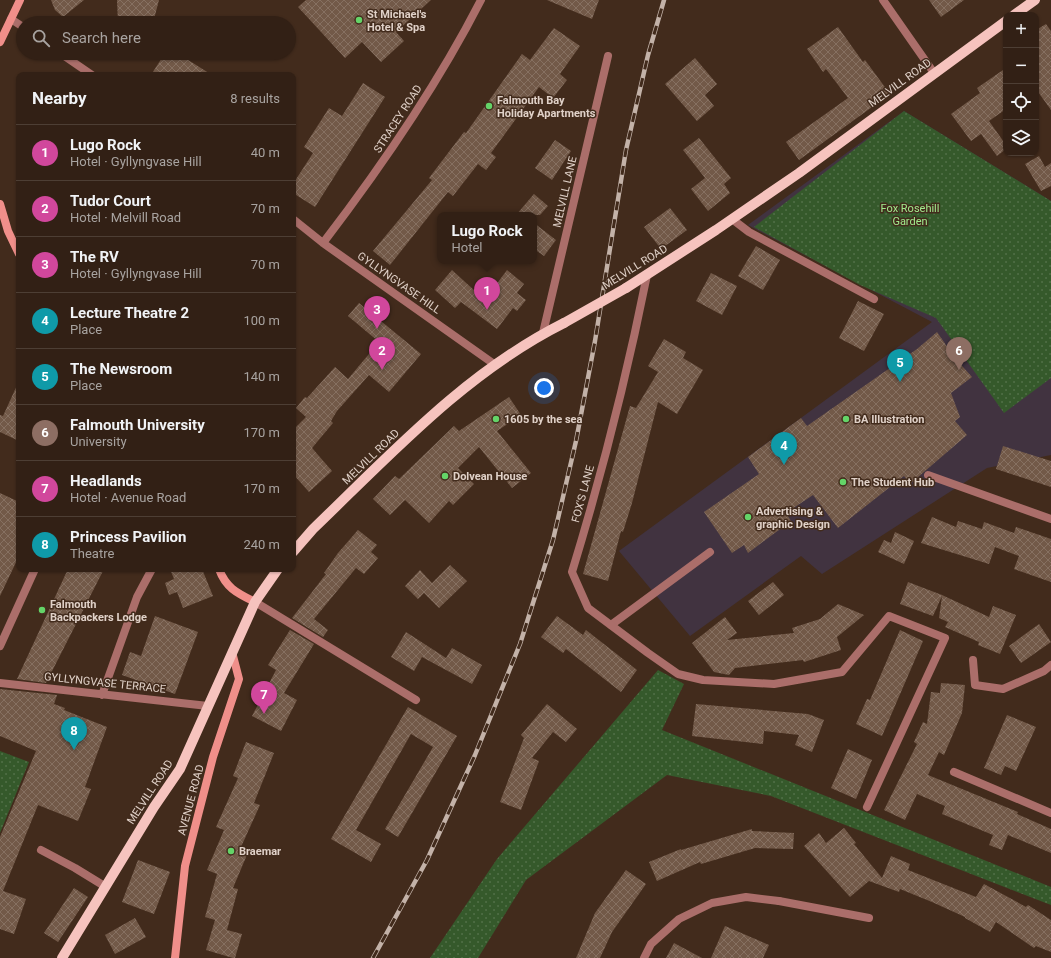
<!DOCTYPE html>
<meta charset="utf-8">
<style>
body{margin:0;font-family:Roboto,sans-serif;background:#3d2d22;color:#f1f3f6}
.controls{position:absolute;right:12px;top:12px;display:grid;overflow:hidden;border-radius:8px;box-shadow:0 1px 3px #0004}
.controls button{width:36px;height:36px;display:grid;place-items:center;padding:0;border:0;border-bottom:1px solid #4d3e34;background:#322015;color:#f1f3f6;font:20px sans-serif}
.you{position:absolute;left:544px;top:388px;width:14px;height:14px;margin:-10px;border:3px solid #fff;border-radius:50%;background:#1a73e8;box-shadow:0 0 0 6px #1a73e833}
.badge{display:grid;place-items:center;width:26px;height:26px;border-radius:50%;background:#b45309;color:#fff;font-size:13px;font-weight:700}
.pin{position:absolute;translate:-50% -33px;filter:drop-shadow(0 1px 2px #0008)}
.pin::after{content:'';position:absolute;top:21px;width:14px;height:12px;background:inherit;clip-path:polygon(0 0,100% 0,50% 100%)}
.popup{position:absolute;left:437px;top:212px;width:100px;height:52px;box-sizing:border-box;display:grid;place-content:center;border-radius:8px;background:#322015;filter:drop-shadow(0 1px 3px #0005);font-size:13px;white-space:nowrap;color:#a8a3a0}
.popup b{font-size:15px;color:#f1f3f6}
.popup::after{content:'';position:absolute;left:50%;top:100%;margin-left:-8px;border:8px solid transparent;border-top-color:#322015}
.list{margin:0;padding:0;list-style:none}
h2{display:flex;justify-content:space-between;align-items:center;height:52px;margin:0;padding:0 16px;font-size:17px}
h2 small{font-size:13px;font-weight:400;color:#a8a3a0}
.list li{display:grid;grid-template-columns:26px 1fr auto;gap:12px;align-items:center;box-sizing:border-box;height:56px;padding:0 16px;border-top:1px solid #4d3e34}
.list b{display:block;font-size:15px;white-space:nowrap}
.list p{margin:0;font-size:13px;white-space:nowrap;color:#a8a3a0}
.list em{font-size:13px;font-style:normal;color:#a8a3a0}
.icon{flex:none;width:22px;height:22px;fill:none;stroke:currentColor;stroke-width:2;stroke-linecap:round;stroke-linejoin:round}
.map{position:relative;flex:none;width:1051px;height:958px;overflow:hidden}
.search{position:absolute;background:#322015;box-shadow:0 1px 3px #0004;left:16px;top:16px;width:280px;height:44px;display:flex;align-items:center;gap:10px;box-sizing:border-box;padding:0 14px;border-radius:22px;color:#a8a3a0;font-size:15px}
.panel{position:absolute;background:#322015;box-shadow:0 1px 3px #0004;left:16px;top:72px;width:280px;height:500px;border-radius:8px}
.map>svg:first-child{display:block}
</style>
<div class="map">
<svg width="1051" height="958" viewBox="0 0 1051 958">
<defs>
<pattern id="green-dots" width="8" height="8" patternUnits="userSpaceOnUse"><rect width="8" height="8" fill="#35592b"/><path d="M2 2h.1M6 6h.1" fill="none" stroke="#527048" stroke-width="1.8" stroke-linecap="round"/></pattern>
<pattern id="building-cross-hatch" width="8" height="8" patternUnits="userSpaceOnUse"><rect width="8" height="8" fill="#725948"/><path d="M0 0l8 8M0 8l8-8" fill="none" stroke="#867061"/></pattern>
</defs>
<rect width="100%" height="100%" fill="#422b1c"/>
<path fill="#413340" d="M904 111 1051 201V455L987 468 822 574 801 556 690 636 619 551 932 322 748 225Z"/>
<path fill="url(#green-dots)" d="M904 111 1051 201V378L1004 413 936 318 860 285 754 227Z
M658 670 684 684 662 730 1051 887V905L771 796 667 775 526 880 478 958H430L497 859Z
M0 751 29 762 0 833Z"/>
<path fill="url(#building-cross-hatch)" d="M51 0H84L63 17 55 10Z
M117 0H159L153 23H118Z
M306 0H431L396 32 404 41 381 62 362 42 345 58 298 7Z
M547 0H599L592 19Z
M929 0H964L941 17Z
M1046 24 1051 31V110L1036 89V30Z
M838 27 863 62 865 60 890 94 799 160 786 142 848 98 826 69 823 72 807 49Z
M554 28 580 46 560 74 567 80 553 98 539 87 491 153 496 157 486 170 478 164 453 196 448 192 390 265 373 251 432 180 429 178 464 132 466 133 522 54 530 60Z
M165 53H177L212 75H151Z
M695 58 717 84 705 95 714 106 697 121 665 84Z
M1006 68V109L989 121 1006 145V149L997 156 981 134 971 141 951 114 980 93 977 88Z
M363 83 385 97 315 207 293 193V184L313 153 304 147 329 108 342 116Z
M699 138 731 178 724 184 730 193 708 211 691 189 705 178 683 150Z
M555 140 571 151 552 180 535 168Z
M1039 156 1045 167 1051 163V186L1041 191 1025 164Z
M534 194 548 206 540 215H516Z
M670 208 687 230 661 249 644 227Z
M534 223 556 240 544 256 534 249Z
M756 246 780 260 763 290 738 276Z
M452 270 476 292 478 290 487 297 507 270 524 284 517 293 526 300 517 311 513 308 497 329 461 302 455 308 435 290Z
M711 273 737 286 722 315 696 301Z
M858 301 884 314 864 351 839 338Z
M359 303 421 354 389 392 369 375 337 411 331 421 333 423 312 448 332 471 309 492 293 474V430L306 417 296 408 305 397 307 398 335 367 348 379 379 342 348 316Z
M937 332 955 358 972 377 951 393 960 417 955 421 967 435 910 484 904 476 838 528 813 495 786 513 791 521 748 553 744 545 732 553 704 512 759 474 748 457 801 418 807 426 917 349Z
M664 339 686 352 683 358 703 370 677 414 658 402 632 503 623 532 621 531 608 581 583 574 630 406 636 408 658 372 648 366Z
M19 381V441L0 432V415L3 416Z
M509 397 521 415 497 431 531 473 512 488 479 447 458 468 474 484 453 505 449 501 429 523 405 500 390 515 373 499 395 476 399 479 454 426 459 431Z
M1003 446 1051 461V487L996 469Z
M0 493 19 502V556L0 596Z
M932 517 956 527 958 521 982 529 984 522 1014 533 1016 527 1051 539V582L1014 569 1019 556 995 547 989 564 921 543Z
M358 530 377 545 371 552 378 558 364 574 356 568 314 619 328 630 323 637 292 618 326 574 324 573 338 553Z
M895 532 914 541 904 564 878 552 884 540 891 543Z
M450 565 467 581 439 608 424 593 418 599 405 586 420 570 432 583Z
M68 569H104L46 683 17 679Z
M170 569H202L213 596 183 608 177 592 169 595 165 583 174 579Z
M773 582 784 595 759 615 748 601Z
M908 582 942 595 989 617 993 606 1016 615 1000 654 978 645 979 642 945 627 948 622 939 618 942 596 933 616 900 604Z
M838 604 864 615 837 637 841 650 804 662 803 660 735 668 729 675 714 672 692 643 725 617 737 633 727 640 794 633 792 628 820 619Z
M155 616 198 632 175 694 122 675 130 652 141 656Z
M557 616 583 635 586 630 637 670 621 692 566 649 563 653 541 637Z
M1039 624 1051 642 1021 663 1009 646Z
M290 630 314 644 284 693 297 700 281 731 252 716 276 670 268 665Z
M900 630 923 641 882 736 856 724 867 699 870 700Z
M406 632 446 658 452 648 482 665 472 684 422 657 414 671 391 657Z
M941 683 965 685 962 713 944 755 939 752 928 775 1018 812 1017 814 1051 829V853L1008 835 1002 850 989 845 993 835 942 814 945 806 917 794 905 820 884 810 917 744 914 742 923 722 927 724 931 692 940 693Z
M0 689 57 695 54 704 65 708 64 710 107 727 85 787 91 789 78 821 38 805 3 891 26 899 14 934 0 929V837L36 751 0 736Z
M547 704 577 729 566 742 553 732 532 758 539 761 521 810 500 802 524 738 521 735Z
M696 704 808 714 824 720 812 752 795 745 799 735 764 731 763 744 692 736Z
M408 707 457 736 398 837 385 829 433 747 411 734 356 830 381 844 371 862 331 839Z
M1007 715 1036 727 1016 771 1005 766 1001 775 984 768Z
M246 742 274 753 254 803 260 805 241 847 249 850 233 888 238 889 227 930 242 934 235 958H233L206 950 215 920 205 917 217 874 207 870 224 830 216 827 238 778 233 776Z
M848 749 872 760 856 799 831 788Z
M844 828 856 843 854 844 882 878 891 856 910 864 908 870 976 897 984 884 1026 907 1028 905 1051 920V952L1036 946 1034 948 996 922 990 932 965 918V917L932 902 900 889 899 892 869 881 850 897 804 846 819 833 826 843Z
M752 829V831L794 833 793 849 755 848 701 864 700 862 657 881 649 862 681 849V850Z
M138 860 170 872 154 914 122 902Z
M626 870 646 884 612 932 600 958H576L595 913Z
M74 888 88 897 58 942 44 933Z
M135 918 146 937 115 954 105 935Z
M725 926 769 945 763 958H711Z
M674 943 702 958H666Z"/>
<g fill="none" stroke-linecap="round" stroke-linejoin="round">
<path stroke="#ab6e6a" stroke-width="8" d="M732 219 749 232 874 299
M255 602 416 700
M611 625 710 552
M41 850 75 868 106 887
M779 901 869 918"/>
<path stroke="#ab6e6a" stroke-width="8" d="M883 0 934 73
M11 19 23 27
M60 53 92 75
M293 219 323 243 494 364
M323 243C382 166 437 86 481 0
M647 275C627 375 602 474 572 572L588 608 648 653 678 674 703 680 774 684 842 672 889 616 945 638 867 807
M543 333 608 56
M928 475 1051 519
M0 646 35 569
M973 660 975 685 1003 689 1044 671 1051 665
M0 683 208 706
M102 695 137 597 152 569
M954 772 1051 813
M644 958 651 944 679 919 712 903 746 897 779 901"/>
<path stroke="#f08f8a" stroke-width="8" d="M0 42 20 0
M0 204 8 231 19 254
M219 569C226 588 237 593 255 602
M175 958 185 866 213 757 239 679 232 652"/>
<path stroke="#f6c3be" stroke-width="10" d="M1014 15 1035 0
M626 288 716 230 799 173 1006 21
M293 552 313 529C391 454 466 372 564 323
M62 958 154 807 180 769 255 602 278 569"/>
<defs>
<path id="rail" d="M373 958 427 860 475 755 520 644 553 540 576 441 595 341 626 150 648 55 664 0"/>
</defs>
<use href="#rail" stroke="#c3b2a8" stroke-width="4.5"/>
<use href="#rail" stroke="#422b1c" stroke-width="3" stroke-dasharray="9" stroke-linecap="butt"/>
<path stroke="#f6c3be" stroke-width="10" d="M564 323 626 288"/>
</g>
<g fill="#64d468" stroke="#422b1c" stroke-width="1.5">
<circle cx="359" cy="20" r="4"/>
<circle cx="489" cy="106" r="4"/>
<circle cx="496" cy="419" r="4"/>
<circle cx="846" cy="419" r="4"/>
<circle cx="445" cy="476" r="4"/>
<circle cx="843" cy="482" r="4"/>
<circle cx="748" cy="517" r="4"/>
<circle cx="42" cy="610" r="4"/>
<circle cx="231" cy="851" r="4"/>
</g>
<g text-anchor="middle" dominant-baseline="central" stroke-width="3" stroke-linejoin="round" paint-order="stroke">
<g font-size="11" font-weight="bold" fill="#e0d1c8" stroke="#422b1c" text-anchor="start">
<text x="367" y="14">St Michael's<tspan x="367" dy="13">Hotel &amp; Spa</tspan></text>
<text x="497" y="100">Falmouth Bay<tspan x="497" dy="13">Holiday Apartments</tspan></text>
<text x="504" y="419">1605 by the sea</text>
<text x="854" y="419">BA Illustration</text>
<text x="453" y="476">Dolvean House</text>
<text x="851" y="482">The Student Hub</text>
<text x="756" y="511">Advertising &amp;<tspan x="756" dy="13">graphic Design</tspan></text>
<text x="50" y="604">Falmouth<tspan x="50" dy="13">Backpackers Lodge</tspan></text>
<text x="239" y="851">Braemar</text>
</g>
<g font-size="11" fill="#e0d1c8" stroke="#422b1c">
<text transform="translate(900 83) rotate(-36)">MELVILL ROAD</text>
<text transform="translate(398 119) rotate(-57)">STRACEY ROAD</text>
<text transform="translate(565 192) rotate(-77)">MELVILL LANE</text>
<text transform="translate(635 267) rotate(-32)">MELVILL ROAD</text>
<text transform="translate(399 283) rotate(35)">GYLLYNGVASE HILL</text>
<text transform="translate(371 457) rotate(-44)">MELVILL ROAD</text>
<text transform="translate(583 494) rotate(-75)">FOX'S LANE</text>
<text transform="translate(105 683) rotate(6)">GYLLYNGVASE TERRACE</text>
<text transform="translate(150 792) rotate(-57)">MELVILL ROAD</text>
<text transform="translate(191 800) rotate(-75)">AVENUE ROAD</text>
</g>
<g font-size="11" fill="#a1ea8d" stroke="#422b1c">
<text x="910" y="208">Fox Rosehill<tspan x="910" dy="13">Garden</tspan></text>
</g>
</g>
</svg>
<div class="controls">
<button>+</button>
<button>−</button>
<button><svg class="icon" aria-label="locate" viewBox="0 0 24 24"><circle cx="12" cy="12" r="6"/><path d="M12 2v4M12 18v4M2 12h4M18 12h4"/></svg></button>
<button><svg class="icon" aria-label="layers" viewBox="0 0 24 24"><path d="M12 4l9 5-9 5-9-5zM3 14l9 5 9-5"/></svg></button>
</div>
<div class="you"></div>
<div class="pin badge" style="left:487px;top:310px;background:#d1479c">1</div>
<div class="popup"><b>Lugo Rock</b>Hotel</div>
<div class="pin badge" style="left:382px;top:370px;background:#d1479c">2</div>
<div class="pin badge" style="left:377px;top:329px;background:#d1479c">3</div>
<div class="pin badge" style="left:784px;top:465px;background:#0f9aa8">4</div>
<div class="pin badge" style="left:900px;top:382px;background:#0f9aa8">5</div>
<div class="pin badge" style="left:959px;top:370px;background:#8d6e63">6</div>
<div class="pin badge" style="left:264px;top:714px;background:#d1479c">7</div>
<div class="pin badge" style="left:74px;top:750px;background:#0f9aa8">8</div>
<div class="search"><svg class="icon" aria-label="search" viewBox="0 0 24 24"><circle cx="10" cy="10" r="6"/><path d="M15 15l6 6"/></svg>Search here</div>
<section class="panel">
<h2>Nearby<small>8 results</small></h2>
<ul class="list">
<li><span class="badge" style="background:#d1479c">1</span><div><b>Lugo Rock</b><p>Hotel · Gyllyngvase Hill</p></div><em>40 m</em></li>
<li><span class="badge" style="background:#d1479c">2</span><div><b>Tudor Court</b><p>Hotel · Melvill Road</p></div><em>70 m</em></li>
<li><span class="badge" style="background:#d1479c">3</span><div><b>The RV</b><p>Hotel · Gyllyngvase Hill</p></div><em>70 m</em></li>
<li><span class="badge" style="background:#0f9aa8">4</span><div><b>Lecture Theatre 2</b><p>Place</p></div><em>100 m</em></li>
<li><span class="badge" style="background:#0f9aa8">5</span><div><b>The Newsroom</b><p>Place</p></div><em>140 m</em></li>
<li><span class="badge" style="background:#8d6e63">6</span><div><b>Falmouth University</b><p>University</p></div><em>170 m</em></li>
<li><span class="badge" style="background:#d1479c">7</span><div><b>Headlands</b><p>Hotel · Avenue Road</p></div><em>170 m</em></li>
<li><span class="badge" style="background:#0f9aa8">8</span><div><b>Princess Pavilion</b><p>Theatre</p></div><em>240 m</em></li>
</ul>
</section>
</div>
